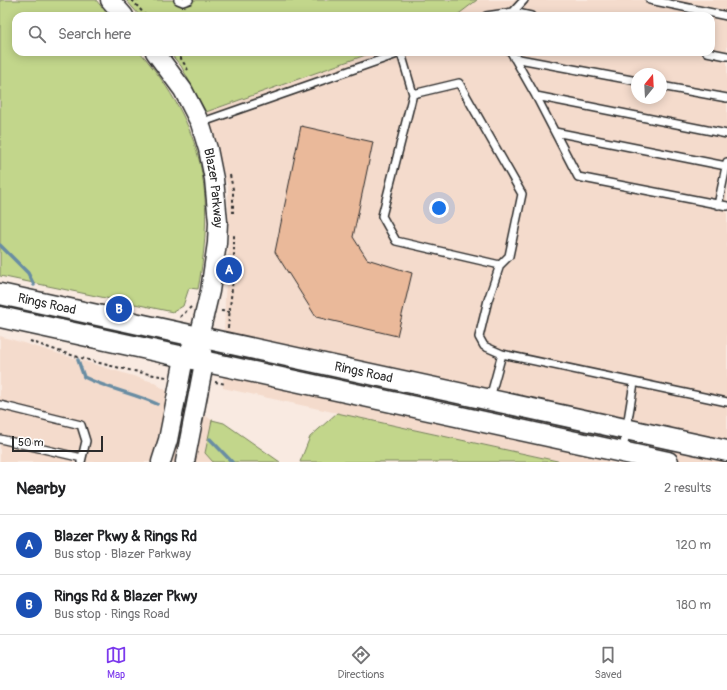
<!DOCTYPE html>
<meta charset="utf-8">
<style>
body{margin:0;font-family:Pangolin,sans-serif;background:#f2f2f2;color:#202124}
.compass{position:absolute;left:631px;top:68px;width:36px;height:36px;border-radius:50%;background:#fff;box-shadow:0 2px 10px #0003;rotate:18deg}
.scale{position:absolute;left:12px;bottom:10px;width:91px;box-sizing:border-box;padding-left:4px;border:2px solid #2b2b2b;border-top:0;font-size:11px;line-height:14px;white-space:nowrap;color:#2b2b2b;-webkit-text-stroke:3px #fff;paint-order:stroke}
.you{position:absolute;left:439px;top:208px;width:14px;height:14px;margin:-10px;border:3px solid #fff;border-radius:50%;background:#1a73e8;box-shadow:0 0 0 6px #1a73e833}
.badge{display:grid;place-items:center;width:26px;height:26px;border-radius:50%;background:#7c3aed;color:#fff;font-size:13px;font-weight:700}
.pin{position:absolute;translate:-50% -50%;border:2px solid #fff;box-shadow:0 1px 4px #0006}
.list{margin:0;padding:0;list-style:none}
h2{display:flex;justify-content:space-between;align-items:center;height:52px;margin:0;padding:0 16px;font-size:17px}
h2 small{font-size:13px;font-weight:400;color:#757577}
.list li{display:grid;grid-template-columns:26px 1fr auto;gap:12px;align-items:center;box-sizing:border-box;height:60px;padding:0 16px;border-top:1px solid #e0e0e0}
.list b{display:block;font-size:15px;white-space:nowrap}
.list p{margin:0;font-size:13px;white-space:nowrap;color:#757577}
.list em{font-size:13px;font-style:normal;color:#757577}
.icon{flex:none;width:22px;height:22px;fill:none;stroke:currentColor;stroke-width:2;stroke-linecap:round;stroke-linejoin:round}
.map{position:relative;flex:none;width:727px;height:462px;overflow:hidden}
.search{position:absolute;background:#fff;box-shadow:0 2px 10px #0003;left:12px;right:12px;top:12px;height:44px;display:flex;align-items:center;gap:10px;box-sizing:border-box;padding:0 14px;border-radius:12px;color:#757577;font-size:15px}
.sheet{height:172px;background:#fff}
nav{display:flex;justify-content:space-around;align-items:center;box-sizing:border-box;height:56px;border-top:1px solid #e0e0e0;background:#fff;font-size:11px;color:#757577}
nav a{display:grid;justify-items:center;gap:2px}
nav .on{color:#7c3aed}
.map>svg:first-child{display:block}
</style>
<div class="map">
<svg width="727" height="462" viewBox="0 0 727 462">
<rect width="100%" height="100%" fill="#f9eae1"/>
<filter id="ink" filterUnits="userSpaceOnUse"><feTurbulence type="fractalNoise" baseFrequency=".025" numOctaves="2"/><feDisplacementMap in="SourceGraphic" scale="8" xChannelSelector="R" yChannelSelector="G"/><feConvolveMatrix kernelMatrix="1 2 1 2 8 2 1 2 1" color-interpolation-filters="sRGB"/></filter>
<g filter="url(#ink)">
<path fill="#f4dbcc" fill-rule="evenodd" d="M477 0H727V462H562L223 388 225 297 229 248 228 187 206 112 374 52H711V16H456ZM637 74H661V98H637Z
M0 336 153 382 212 420 205 453 213 462H0Z"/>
<path fill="#c2d68b" stroke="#76805b" d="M0 0H96L109 16H16V52H140C204 127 216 193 198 289L189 288 183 306 173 312 0 276Z
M126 0H477L456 16H140Z
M169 52H374L206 112 181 66Z
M337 413 562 462H300L310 437Z
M212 420 224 423 280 462H213L205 453Z"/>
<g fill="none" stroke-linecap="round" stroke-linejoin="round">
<path stroke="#698da3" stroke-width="3.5" d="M0 245 28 273 34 285
M78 360 84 377C108 389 133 393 157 404
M210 439 232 462"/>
</g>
<path fill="#eab99a" stroke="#2b2b2b" d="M301 126 373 142 353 237 367 259 412 273 397 336 316 317 275 252Z"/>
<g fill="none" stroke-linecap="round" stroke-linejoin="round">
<defs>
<path id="service" d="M178 0 183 2 189 0
M650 0 727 16
M513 12 531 16
M486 16 513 12 524 0
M511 52 536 96 578 177 727 206
M707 52 727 56
M401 53 413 94 459 83 522 194 509 256 500 265 488 300 479 337 484 346 502 354 727 402
M514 58 637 81
M661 86 727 98
M413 94 382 216 396 241 500 265
M536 96 727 134
M200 123 403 52
M555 132 726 166
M718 205 727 162
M490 398 502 354
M0 405 81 425 86 441 81 462
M0 439 82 458
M623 450 634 383"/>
<g id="tertiary">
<path d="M110 0 124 16"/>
<path id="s1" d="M155 52 183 90 200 123 208 149 214 179 218 222 217 243 210 291 199 337 184 358 168 440 161 462"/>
<path d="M185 462 204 363 201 347"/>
</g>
<g id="secondary">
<path id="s2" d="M0 294 727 451"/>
<path d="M0 317 668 462"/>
</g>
</defs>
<use href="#service" stroke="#2b2b2b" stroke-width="10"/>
<use href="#tertiary" stroke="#2b2b2b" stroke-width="21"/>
<use href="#secondary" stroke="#2b2b2b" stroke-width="23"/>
<path stroke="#2b2b2b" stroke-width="2" stroke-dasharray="3 3" stroke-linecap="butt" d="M132 0 146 16
M177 52 188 70
M230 175 233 189V213
M221 311 230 312
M180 317 191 307
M228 328 234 268V235
M30 341C73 357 121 370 167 377
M215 382 226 384"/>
<use href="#service" stroke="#fff" stroke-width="7"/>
<use href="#tertiary" stroke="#fff" stroke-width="18"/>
<use href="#secondary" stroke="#fff" stroke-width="20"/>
</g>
</g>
<g text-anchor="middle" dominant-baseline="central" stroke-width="3.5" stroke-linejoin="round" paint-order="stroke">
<g font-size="13" fill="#2b2b2b" stroke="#fff">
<text stroke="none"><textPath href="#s1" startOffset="151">Blazer Parkway</textPath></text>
<text stroke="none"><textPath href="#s2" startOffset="48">Rings Road</textPath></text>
<text stroke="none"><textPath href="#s2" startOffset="372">Rings Road</textPath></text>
</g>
</g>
</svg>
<svg class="compass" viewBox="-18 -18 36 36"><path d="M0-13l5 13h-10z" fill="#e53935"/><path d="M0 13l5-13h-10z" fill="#757577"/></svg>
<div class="scale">50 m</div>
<div class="you"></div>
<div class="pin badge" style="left:229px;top:270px;background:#1a4fb4">A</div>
<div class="pin badge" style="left:119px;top:309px;background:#1a4fb4">B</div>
<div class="search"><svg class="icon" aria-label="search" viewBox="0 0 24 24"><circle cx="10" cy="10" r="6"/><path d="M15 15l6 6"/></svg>Search here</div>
</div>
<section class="sheet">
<h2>Nearby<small>2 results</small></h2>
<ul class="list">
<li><span class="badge" style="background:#1a4fb4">A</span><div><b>Blazer Pkwy &amp; Rings Rd</b><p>Bus stop · Blazer Parkway</p></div><em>120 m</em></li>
<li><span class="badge" style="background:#1a4fb4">B</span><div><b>Rings Rd &amp; Blazer Pkwy</b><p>Bus stop · Rings Road</p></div><em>180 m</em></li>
</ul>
</section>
<nav>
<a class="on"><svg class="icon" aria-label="map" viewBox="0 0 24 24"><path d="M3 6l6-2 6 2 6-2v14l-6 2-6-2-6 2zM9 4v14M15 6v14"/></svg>Map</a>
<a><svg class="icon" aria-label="directions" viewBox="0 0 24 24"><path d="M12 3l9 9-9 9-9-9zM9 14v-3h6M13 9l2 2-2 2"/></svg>Directions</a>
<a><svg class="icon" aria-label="saved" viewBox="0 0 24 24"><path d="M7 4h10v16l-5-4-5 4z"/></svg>Saved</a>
</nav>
